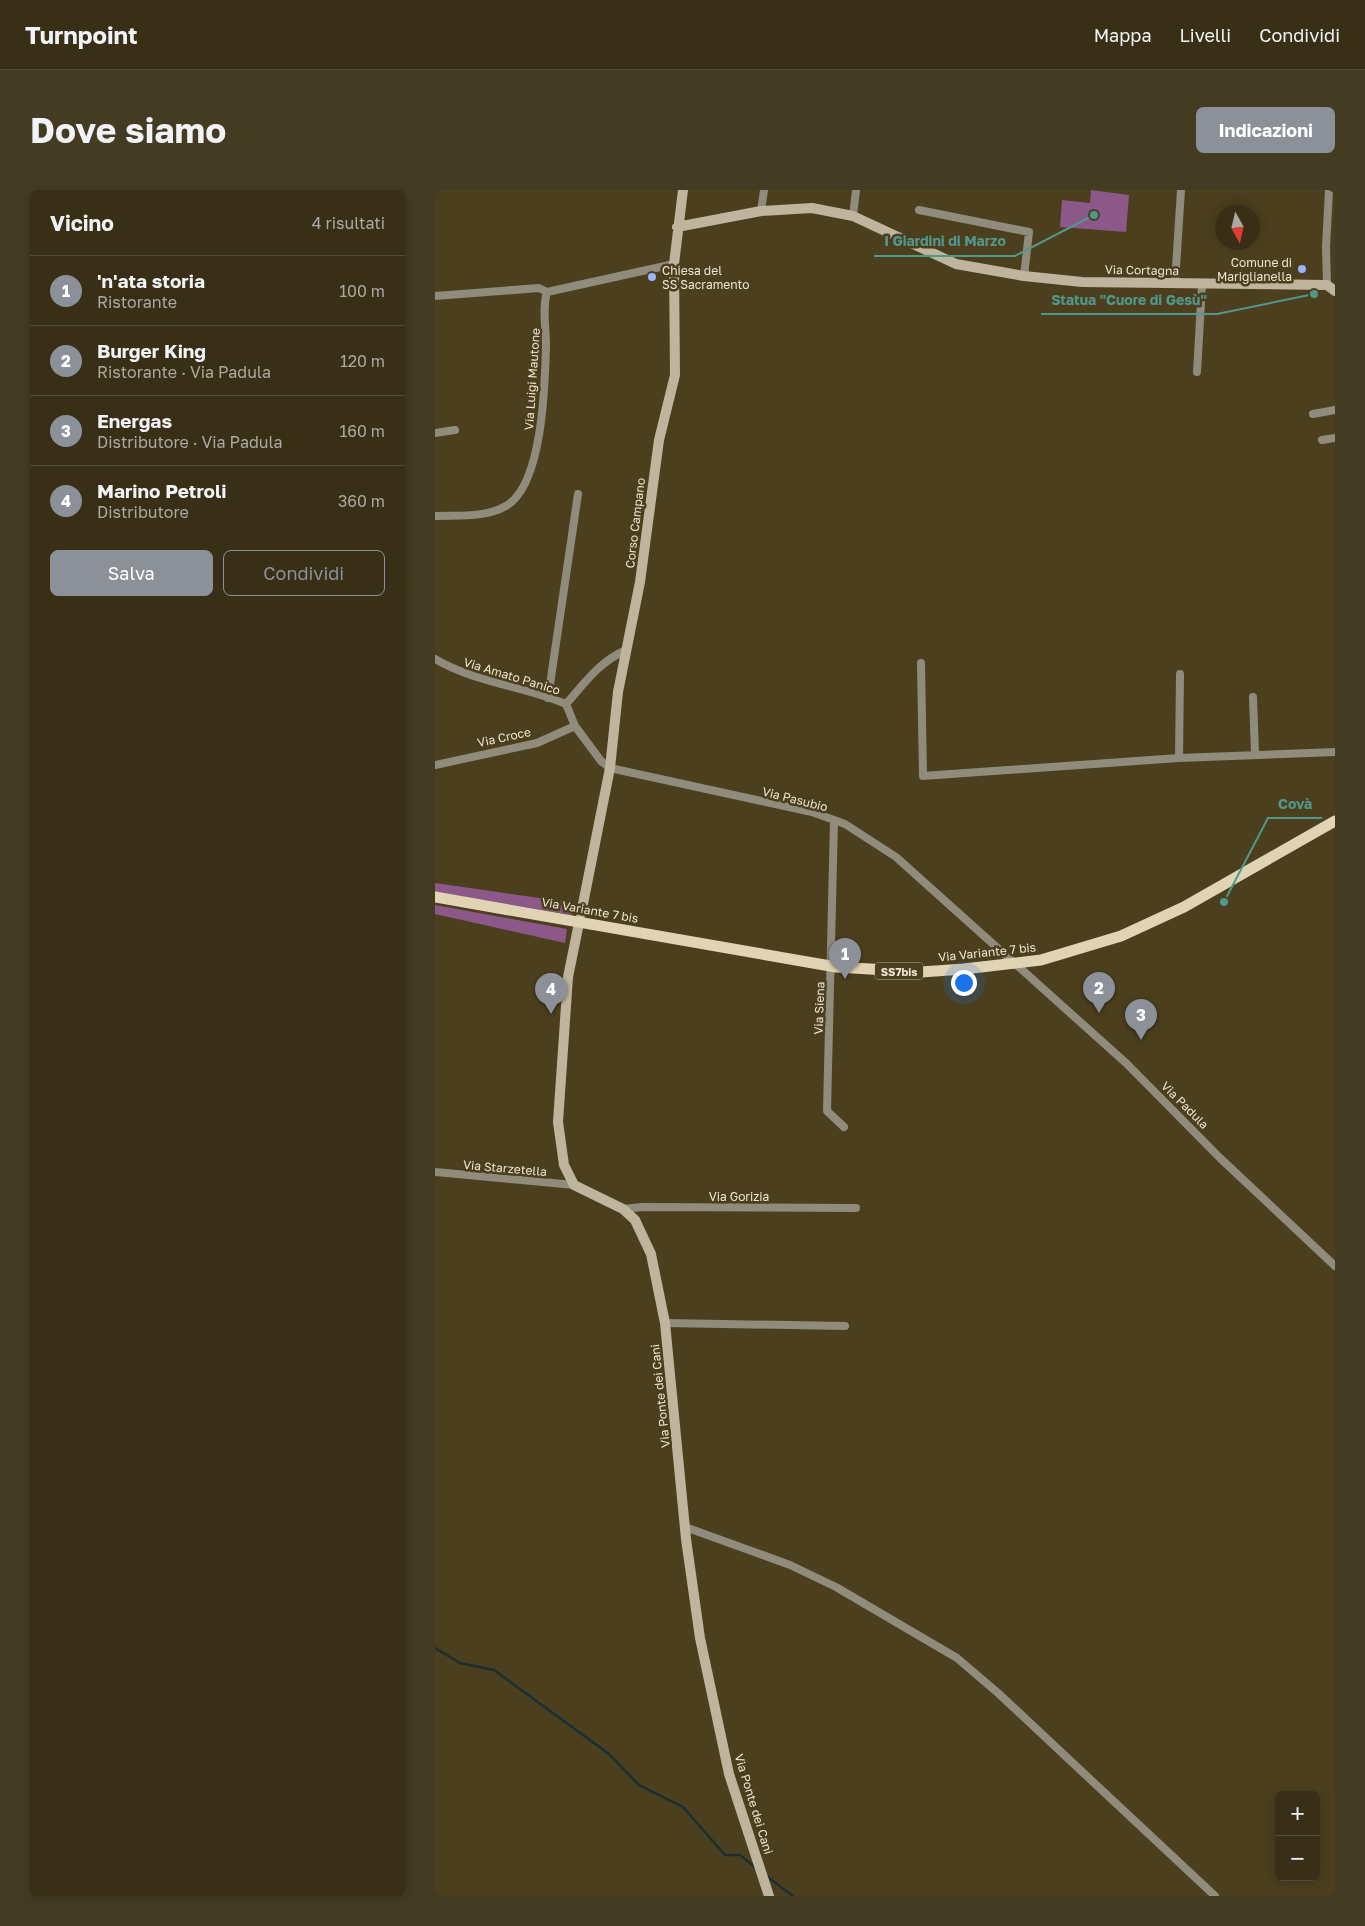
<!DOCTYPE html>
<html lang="it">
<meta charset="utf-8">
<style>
body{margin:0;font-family:"Golos Text",sans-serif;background:#443b23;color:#f1f3f6}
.controls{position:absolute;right:15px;bottom:15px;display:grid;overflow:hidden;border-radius:8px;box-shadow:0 2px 12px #0003}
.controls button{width:45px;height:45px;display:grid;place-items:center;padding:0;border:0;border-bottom:1px solid #534a35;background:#392f16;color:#f1f3f6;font:25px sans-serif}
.compass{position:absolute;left:780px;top:15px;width:45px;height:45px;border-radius:50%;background:#392f16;box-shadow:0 2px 12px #0003;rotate:172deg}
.you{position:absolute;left:528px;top:792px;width:18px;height:18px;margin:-12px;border:4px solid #fff;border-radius:50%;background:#1a73e8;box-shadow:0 0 0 8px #1a73e833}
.badge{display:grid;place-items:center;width:32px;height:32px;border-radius:50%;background:#8c9099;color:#fff;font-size:16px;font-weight:700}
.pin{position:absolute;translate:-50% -41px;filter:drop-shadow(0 1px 2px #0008)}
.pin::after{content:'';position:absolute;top:26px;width:18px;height:15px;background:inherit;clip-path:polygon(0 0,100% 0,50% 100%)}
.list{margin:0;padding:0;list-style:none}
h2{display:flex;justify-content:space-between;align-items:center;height:65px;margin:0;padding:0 20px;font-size:21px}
h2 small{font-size:16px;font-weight:400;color:#aba9a1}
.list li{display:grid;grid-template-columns:32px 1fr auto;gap:15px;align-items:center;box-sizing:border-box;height:70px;padding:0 20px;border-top:1px solid #534a35}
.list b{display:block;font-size:19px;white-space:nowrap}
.list p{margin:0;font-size:16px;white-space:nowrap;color:#aba9a1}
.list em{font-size:16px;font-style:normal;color:#aba9a1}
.actions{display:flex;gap:10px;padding:15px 20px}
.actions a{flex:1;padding:11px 0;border:1px solid #8c9099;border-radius:8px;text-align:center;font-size:18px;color:#8c9099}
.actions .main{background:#8c9099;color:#fff}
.map{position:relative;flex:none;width:900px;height:1706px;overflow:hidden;border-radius:8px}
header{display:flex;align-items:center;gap:30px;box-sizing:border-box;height:70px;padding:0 25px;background:#392f16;border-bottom:1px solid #534a35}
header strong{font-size:24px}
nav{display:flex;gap:28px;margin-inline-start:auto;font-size:18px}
.intro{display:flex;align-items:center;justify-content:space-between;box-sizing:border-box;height:120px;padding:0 30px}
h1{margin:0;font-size:35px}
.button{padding:12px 22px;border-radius:8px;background:#8c9099;color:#fff;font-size:18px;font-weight:700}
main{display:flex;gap:30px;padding:0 30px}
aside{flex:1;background:#392f16;border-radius:8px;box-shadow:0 2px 12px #0003}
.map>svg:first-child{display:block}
</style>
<header>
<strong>Turnpoint</strong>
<nav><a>Mappa</a><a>Livelli</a><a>Condividi</a></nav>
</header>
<div class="intro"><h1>Dove siamo</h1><a class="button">Indicazioni</a></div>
<main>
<aside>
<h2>Vicino<small>4 risultati</small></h2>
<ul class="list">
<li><span class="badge">1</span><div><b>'n'ata storia</b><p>Ristorante</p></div><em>100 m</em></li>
<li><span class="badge">2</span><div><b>Burger King</b><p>Ristorante · Via Padula</p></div><em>120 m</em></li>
<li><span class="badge">3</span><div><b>Energas</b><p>Distributore · Via Padula</p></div><em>160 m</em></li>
<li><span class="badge">4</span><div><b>Marino Petroli</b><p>Distributore</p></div><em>360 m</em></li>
</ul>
<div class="actions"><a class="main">Salva</a><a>Condividi</a></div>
</aside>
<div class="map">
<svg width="900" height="1706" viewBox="0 0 900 1706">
<rect width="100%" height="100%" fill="#4c3f1e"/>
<path fill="#8b5889" d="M656 0 694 5 691 42 625 37 627 10 655 13Z
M0 693 139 713 137 725 0 702Z
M0 715 132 739 130 753 0 724Z"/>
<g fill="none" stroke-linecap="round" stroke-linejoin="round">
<path stroke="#183033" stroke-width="2.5" d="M0 1458 25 1473 59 1480 174 1564 204 1595 248 1617 290 1665H305L320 1677
M330 1685 358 1706"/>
<path stroke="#918b7c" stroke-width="8" d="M484 20 594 42 589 86
M326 21 329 0
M418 26 421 0
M740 93 746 0
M892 95 891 57 894 0
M112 102 239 74
M0 106 104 98 112 102
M762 182 767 95
M878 224 900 220
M0 243 20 240
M887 250 900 248
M0 326C23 325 50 328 71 316 108 295 110 193 111 155 111 138 107 118 112 102
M0 469C41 493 88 496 131 514L140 536 166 571 175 578 377 622 410 634 461 667 691 873 785 968 900 1076
M486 473 488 586 744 568 900 562
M818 507 820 564
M113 508 143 304
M131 514C149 494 163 473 189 461
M744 568 745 484
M0 575 102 553 140 536
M399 631 392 921 409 937
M0 982 139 995
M188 1019 207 1017 421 1018
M230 1133 410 1136
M250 1337 355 1375 401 1397 522 1468 563 1503 780 1706"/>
<path stroke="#bfb49c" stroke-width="10" d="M242 37 326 21 377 18 418 26 521 74 589 86 647 92 892 95 900 101
M146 724 175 578 183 502 205 392 224 250 240 185 239 74 248 0
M143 738 133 787 123 932 129 975 139 995 188 1019 200 1030 216 1064 230 1133 251 1349 265 1448 294 1584 334 1706"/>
<path stroke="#e1d4b4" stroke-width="11" d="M0 707 401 777 486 782 529 779 606 770 686 746 749 717 900 631"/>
</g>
<g fill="#9ab5fd" stroke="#4c3f1e" stroke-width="2">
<circle cx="867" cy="79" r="5"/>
<circle cx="217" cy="87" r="5"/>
</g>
<g text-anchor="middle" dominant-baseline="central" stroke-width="5" stroke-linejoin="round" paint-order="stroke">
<rect fill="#4c3f1e" stroke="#bdb39c" stroke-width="1" x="440" y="772.5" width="48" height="17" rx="4"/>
<g font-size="11" font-weight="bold" fill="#ede5d2">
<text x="464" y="781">SS7bis</text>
</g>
<g font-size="12" fill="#ede5d2" stroke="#4c3f1e" text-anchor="end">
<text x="857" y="72">Comune di<tspan x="857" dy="14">Mariglianella</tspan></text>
<text x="227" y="80" text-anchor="start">Chiesa del<tspan x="227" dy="14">SS Sacramento</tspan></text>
</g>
<g font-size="12" fill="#ede5d2" stroke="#4c3f1e">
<text transform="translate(707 80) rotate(1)">Via Cortagna</text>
<text transform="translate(97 189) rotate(-86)">Via Luigi Mautone</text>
<text transform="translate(200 333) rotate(-83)">Corso Campano</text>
<text transform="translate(77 486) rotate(17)">Via Amato Panico</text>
<text transform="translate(69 547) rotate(-12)">Via Croce</text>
<text transform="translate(360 609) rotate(14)">Via Pasubio</text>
<text transform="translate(155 720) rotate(10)">Via Variante 7 bis</text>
<text transform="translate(552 762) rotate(-6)">Via Variante 7 bis</text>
<text transform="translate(384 818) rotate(-88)">Via Siena</text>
<text transform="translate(750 915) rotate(45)">Via Padula</text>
<text transform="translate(70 978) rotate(5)">Via Starzetella</text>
<text x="304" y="1006">Via Gorizia</text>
<text transform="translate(225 1206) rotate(-96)">Via Ponte dei Cani</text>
<text transform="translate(319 1614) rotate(73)">Via Ponte dei Cani</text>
</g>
</g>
<path fill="none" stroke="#52978c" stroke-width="2" d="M659 25L580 66H439M879 104L782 124H606M789 712L833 628H887"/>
<g fill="#52978c" stroke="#4c3f1e" stroke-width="2">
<circle cx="659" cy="25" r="5"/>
<circle cx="879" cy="104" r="5"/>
<circle cx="789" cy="712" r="5"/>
</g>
<g font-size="14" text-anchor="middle" font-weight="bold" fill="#52978c" stroke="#4c3f1e" stroke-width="5" stroke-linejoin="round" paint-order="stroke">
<text x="510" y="56">I Giardini di Marzo</text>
<text x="694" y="115">Statua "Cuore di Gesù"</text>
<text x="860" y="619">Covà</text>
</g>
</svg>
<div class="controls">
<button>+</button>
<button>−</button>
</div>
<svg class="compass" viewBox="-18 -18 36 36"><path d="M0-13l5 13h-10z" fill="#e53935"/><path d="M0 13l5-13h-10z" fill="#aba9a1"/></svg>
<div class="you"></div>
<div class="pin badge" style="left:410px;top:789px">1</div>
<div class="pin badge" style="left:664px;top:823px">2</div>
<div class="pin badge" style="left:706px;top:850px">3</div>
<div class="pin badge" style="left:116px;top:824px">4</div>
</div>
</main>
